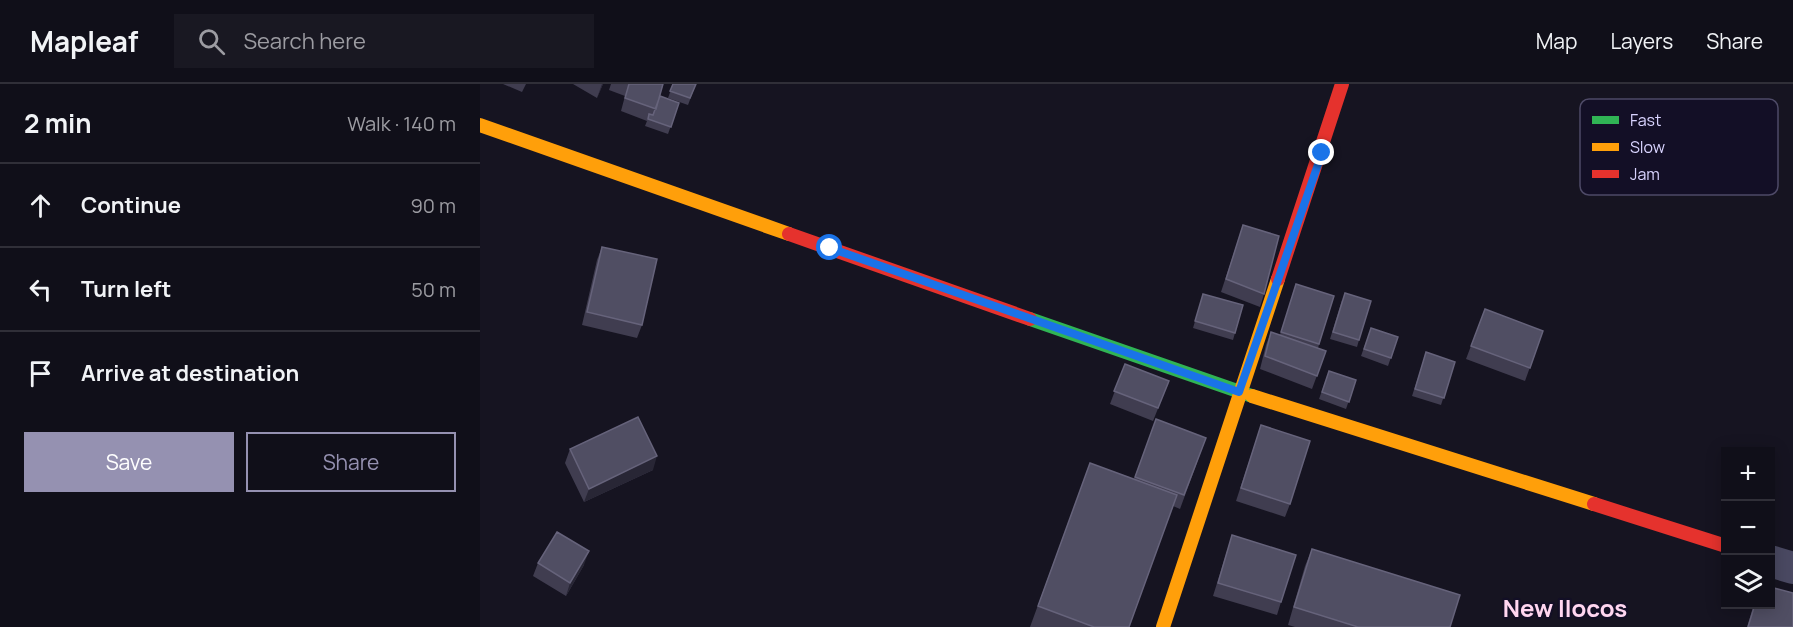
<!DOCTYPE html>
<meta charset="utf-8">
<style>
body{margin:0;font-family:Manrope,sans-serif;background:#191822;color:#f1f3f6}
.controls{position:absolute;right:18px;bottom:18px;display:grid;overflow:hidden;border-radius:0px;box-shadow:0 3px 15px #0003}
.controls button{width:54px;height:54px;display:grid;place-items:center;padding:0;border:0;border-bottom:2px solid #302f38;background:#100f19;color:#f1f3f6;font:30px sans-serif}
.stop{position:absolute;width:18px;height:18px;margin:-14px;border:4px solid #1a73e8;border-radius:50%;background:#fff}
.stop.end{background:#1a73e8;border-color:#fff;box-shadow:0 2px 6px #0008}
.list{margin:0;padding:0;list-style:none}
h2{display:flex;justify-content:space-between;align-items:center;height:78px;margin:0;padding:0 24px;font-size:26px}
h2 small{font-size:20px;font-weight:400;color:#9c9ca2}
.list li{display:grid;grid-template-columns:39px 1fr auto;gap:18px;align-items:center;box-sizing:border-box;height:84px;padding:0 24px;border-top:2px solid #302f38}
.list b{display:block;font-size:22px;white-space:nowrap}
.list em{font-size:20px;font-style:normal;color:#9c9ca2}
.actions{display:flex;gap:12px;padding:18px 24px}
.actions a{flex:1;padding:14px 0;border:2px solid #9591b1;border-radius:0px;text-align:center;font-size:21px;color:#9591b1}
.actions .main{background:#9591b1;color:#fff}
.icon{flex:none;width:33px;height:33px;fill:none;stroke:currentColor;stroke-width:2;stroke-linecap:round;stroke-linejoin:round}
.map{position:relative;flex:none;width:1313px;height:543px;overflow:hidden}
header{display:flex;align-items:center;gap:36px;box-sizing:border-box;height:84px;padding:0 30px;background:#100f19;border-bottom:2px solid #302f38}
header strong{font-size:28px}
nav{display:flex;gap:33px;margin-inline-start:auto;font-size:21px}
.search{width:420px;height:54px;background:#191822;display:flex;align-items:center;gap:15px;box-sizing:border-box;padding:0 21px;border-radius:0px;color:#9c9ca2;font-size:22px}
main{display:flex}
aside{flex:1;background:#100f19}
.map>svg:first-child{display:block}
</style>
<header>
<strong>Mapleaf</strong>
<div class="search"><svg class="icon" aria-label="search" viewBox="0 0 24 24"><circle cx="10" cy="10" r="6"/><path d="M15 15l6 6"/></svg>Search here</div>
<nav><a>Map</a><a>Layers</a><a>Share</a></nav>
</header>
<main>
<aside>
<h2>2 min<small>Walk · 140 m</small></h2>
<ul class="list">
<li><svg class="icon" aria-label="ahead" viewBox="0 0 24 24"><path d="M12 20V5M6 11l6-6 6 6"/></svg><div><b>Continue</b></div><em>90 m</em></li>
<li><svg class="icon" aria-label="left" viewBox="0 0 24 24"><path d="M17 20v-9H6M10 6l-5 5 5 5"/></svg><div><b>Turn left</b></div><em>50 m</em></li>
<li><svg class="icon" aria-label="arrive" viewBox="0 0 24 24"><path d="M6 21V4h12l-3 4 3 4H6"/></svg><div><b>Arrive at destination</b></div></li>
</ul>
<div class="actions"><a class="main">Save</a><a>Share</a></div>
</aside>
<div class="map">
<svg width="1313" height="543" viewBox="0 0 1313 543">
<rect width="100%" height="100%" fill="#161421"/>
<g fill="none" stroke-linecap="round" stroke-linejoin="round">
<path stroke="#4a4962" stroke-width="32" d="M1290 477 1313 484"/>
<path stroke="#30b455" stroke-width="14" d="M550 235 772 312"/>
<path stroke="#ff9f0a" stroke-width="14" d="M0 41 309 150
M772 312 1114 420
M683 543 798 195"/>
<path stroke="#e5322d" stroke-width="14" d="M309 150 550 235
M798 195 862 0
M1114 420 1246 462"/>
</g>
<path fill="#403d50" d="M23 0H46L42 8Z
M93 0H123L117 14Z
M131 0H183L180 12 199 19 188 50 165 42 167 37 141 27 145 12 129 6Z
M193 0H216L208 21 188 14Z
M763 141 784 210 780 223 741 208Z
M122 163 162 241 157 254 102 241 117 176Z
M816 200 854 212 838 264 846 267 832 305 780 285 786 261 791 248 800 251Z
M723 210 755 249 753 256 713 244Z
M862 216 879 256 877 263 850 255Z
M1005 225 1063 247 1045 297 986 275Z
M891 244 918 253 908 282 881 272Z
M944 275 975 278 961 321 932 312Z
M645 280 689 297 673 337 630 320Z
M849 287 876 296 866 325 839 315Z
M676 335 726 354 700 425 693 422 649 543H550L610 379 654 395Z
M781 341 810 420 805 433 756 417Z
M90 365 173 386 104 418 85 379Z
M752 451 801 518 797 531 733 512Z
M832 465 970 543H815L808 541 825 482Z
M58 479 104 481 86 512 53 492Z
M1274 520H1290L1313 543H1267Z"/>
<path fill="#282635" d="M122 0H123L117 14Z
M177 372 173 386 104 418 109 405Z
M109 467 104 481 86 512 90 499Z"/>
<path fill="#504e63" stroke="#66637b" stroke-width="1.5" d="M149 0H183L176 25 145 14Z
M193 0H216L210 14 190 7Z
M180 12 199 19 191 43 168 35 169 30 173 31Z
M763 141 799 152 784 210 746 195Z
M122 163 177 175 162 241 107 228Z
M816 200 854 212 839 260 801 248Z
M865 209 891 217 879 256 853 248Z
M723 210 763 221 755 249 715 237Z
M1005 225 1063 247 1050 284 991 262Z
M891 244 918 253 911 274 884 265Z
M791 248 846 267 837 292 785 272Z
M946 268 975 278 964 314 935 305Z
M645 280 689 297 678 324 634 307Z
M849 287 876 296 869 318 842 308Z
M158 333 177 372 109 405 90 365Z
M676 335 726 354 704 411 655 393Z
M781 341 830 357 810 420 761 404Z
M610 379 697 411 649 543H614L558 522Z
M77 448 109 467 90 499 58 479Z
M752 451 816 471 801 518 738 499Z
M832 465 980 511 970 543H878L814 523Z
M1290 503 1313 509V543H1268L1275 520H1290Z"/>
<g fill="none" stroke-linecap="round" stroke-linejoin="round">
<path stroke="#1a73e8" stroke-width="8" d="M350 164 759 308 842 69"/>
</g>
<g text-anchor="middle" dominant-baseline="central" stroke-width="4.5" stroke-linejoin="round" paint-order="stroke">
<g font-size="24" font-weight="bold" fill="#ffd6f0" stroke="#130f26">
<text x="1085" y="523">New Ilocos</text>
</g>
</g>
<rect x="1100" y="15" width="198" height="96" rx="9" fill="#130f26" stroke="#4e4a67" stroke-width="1.5"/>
<rect x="1112" y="32" width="27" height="8" fill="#30b455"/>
<rect x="1112" y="59" width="27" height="8" fill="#ff9f0a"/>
<rect x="1112" y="86" width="27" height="8" fill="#e5322d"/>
<g font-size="16" fill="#d9d4ff">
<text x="1150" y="42">Fast</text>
<text x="1150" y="69">Slow</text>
<text x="1150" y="96">Jam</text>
</g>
</svg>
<div class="controls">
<button>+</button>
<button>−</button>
<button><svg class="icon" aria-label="layers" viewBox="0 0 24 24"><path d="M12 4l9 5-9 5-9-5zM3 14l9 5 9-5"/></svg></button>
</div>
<div class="stop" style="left:350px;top:164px"></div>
<div class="stop end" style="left:842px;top:69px"></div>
</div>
</main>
